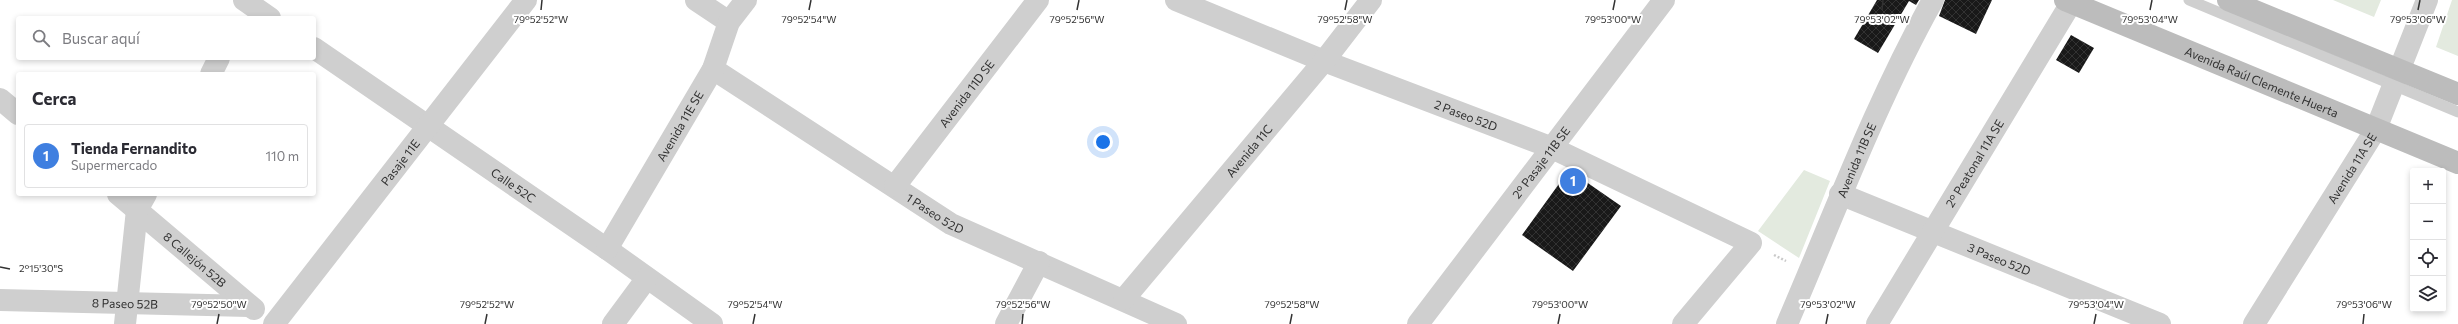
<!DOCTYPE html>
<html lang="es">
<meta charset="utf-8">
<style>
body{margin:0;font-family:Commissioner,sans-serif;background:#f7f7f7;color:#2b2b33}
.controls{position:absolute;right:12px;bottom:12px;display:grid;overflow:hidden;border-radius:4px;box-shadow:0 2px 6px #0003}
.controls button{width:36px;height:36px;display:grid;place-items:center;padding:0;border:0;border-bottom:1px solid #e1e1e2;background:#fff;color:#2b2b33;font:20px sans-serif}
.you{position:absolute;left:1103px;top:142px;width:14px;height:14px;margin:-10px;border:3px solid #fff;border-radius:50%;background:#1a73e8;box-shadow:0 0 0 6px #1a73e833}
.badge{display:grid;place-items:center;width:26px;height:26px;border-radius:50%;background:#0f766e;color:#fff;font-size:13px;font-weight:700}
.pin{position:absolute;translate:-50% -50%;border:2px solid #fff;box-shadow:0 1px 4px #0006}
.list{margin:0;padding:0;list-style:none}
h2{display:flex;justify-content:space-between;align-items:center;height:52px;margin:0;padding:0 16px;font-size:17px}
h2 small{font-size:13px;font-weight:400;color:#7c7c81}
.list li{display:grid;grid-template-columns:26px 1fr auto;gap:12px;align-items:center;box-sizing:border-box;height:64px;margin:0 8px 8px;padding:0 8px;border:1px solid #e1e1e2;border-radius:4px}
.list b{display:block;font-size:15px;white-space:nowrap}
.list p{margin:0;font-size:13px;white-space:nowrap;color:#7c7c81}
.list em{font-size:13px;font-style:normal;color:#7c7c81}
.icon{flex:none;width:22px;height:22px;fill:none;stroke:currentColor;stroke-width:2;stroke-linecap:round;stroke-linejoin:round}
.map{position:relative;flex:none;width:2458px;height:324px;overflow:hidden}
.search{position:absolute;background:#fff;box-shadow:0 2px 6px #0003;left:16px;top:16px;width:300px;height:44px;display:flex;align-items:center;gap:10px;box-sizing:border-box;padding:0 14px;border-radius:4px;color:#7c7c81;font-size:15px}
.panel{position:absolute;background:#fff;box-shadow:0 2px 6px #0003;left:16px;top:72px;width:300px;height:124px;border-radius:4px}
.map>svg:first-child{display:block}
</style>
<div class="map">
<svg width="2458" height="324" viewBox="0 0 2458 324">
<defs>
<pattern id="building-cross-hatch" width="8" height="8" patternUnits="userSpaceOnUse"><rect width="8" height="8" fill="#191919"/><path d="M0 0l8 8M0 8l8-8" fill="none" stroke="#323232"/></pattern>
</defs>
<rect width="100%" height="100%" fill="#fff"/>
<path fill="#e3eadf" d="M2333 0H2381L2374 17Z
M2452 0H2458V56L2436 47Z
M1804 170 1830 181 1799 258 1758 231Z"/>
<path fill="url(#building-cross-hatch)" d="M1877 0H1919L1916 5 1909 1 1878 53 1854 39Z
M1945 0H1992L1976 34 1939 16Z
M2071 35 2094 48 2079 73 2056 60Z
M1569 170 1621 206 1573 271 1522 235Z"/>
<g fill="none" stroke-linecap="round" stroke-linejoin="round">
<path stroke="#c9c9c9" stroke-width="2.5" stroke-dasharray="2 2" stroke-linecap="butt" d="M1774 255 1786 261"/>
<path stroke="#cfcfcf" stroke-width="11" d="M2189 0 2458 112"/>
<g stroke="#cfcfcf" stroke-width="22">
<path d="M244 0 270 18"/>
<path d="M696 0 729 22"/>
<path id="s1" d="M1176 0 1324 61 1550 147 1751 243 1683 324"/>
<path id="s2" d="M314 48 607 249 712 324"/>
<path id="s3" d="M713 69 951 224 1176 324"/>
<path d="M211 74 219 58"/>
<path d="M0 99 18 114"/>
<path id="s4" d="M895 186 1038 0"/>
<path id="s5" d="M118 194 254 309"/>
<path id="s6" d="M1840 194 2160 324"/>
<path id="s7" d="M607 249 713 69 729 22 746 0"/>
<path id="s8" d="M1124 299 1324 61 1371 0"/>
<path id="s9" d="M0 300 249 306"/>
<path d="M125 324 137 210 146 194"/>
<path id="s10" d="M274 324 526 0"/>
<path d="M613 324 647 278"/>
<path d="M1006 324 1039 262"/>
<path id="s11" d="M1418 324 1664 0"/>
<path id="s12" d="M1787 324C1834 215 1875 104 1933 0"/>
<path id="s13" d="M1877 324 2071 3"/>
<path id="s14" d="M2254 324 2376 129 2427 0"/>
</g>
<g stroke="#bcbcbc" stroke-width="22">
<path id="s15" d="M2065 0 2458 163"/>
<path d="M2228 0 2458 94"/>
</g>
</g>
<path fill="none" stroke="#323232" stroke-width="1.5" d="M541 10 542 0M809 10 811 0M1077 10 1079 0M1345 10 1347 0M1613 10 1615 0M1882 10 1883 0M2150 10 2152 0M2418 10 2420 0M0 267 10 269M217 324 219 314M485 324 487 314M753 324 755 314M1022 324 1023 314M1290 324 1292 314M1558 324 1560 314M1826 324 1828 314M2094 324 2096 314M2363 324 2364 314"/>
<g text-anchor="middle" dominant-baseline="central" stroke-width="4" stroke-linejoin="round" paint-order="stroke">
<g font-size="12" fill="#323232" stroke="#fff">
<text stroke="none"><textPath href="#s15" startOffset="213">Avenida Raúl Clemente Huerta</textPath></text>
<text stroke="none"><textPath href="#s4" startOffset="117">Avenida 11D SE</textPath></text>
<text stroke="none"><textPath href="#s1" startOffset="312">2 Paseo 52D</textPath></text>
<text stroke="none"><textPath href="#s7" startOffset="143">Avenida 11E SE</textPath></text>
<text stroke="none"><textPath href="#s8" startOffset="194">Avenida 11C</textPath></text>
<text stroke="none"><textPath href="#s12" startOffset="178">Avenida 11B SE</textPath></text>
<text stroke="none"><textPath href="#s11" startOffset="203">2° Pasaje 11B SE</textPath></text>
<text stroke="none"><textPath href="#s10" startOffset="205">Pasaje 11E</textPath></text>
<text stroke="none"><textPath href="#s13" startOffset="188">2° Peatonal 11A SE</textPath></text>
<text stroke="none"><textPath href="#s14" startOffset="184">Avenida 11A SE</textPath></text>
<text stroke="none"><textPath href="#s2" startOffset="242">Calle 52C</textPath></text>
<text stroke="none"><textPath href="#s3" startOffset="265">1 Paseo 52D</textPath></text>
<text stroke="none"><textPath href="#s6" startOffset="172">3 Paseo 52D</textPath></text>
<text stroke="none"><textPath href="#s5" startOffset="101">8 Callejón 52B</textPath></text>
<text stroke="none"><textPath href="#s9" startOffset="125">8 Paseo 52B</textPath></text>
</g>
</g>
<g font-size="10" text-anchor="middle" fill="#323232" stroke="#fff" stroke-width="4" stroke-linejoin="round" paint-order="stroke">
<text x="541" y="23">79°52'52"W</text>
<text x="809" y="23">79°52'54"W</text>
<text x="1077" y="23">79°52'56"W</text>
<text x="1345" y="23">79°52'58"W</text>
<text x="1613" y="23">79°53'00"W</text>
<text x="1882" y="23">79°53'02"W</text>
<text x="2418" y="23">79°53'06"W</text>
<text x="2150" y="23">79°53'04"W</text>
<text x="41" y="272">2°15'30"S</text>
<text x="219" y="308">79°52'50"W</text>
<text x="487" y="308">79°52'52"W</text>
<text x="755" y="308">79°52'54"W</text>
<text x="1023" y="308">79°52'56"W</text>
<text x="1292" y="308">79°52'58"W</text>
<text x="1560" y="308">79°53'00"W</text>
<text x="1828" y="308">79°53'02"W</text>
<text x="2096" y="308">79°53'04"W</text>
<text x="2364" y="308">79°53'06"W</text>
</g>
</svg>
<div class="controls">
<button>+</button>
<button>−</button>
<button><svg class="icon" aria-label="locate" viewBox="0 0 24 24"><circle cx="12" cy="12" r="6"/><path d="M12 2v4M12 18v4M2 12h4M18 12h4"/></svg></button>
<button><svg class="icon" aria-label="layers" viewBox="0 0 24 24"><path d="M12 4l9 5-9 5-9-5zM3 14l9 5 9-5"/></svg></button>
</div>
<div class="you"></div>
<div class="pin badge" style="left:1573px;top:181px;background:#3f7fe0">1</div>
<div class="search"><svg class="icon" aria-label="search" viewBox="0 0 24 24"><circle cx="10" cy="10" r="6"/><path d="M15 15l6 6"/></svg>Buscar aquí</div>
<section class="panel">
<h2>Cerca<small></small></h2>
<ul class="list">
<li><span class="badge" style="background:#3f7fe0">1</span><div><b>Tienda Fernandito</b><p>Supermercado</p></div><em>110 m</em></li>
</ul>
</section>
</div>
